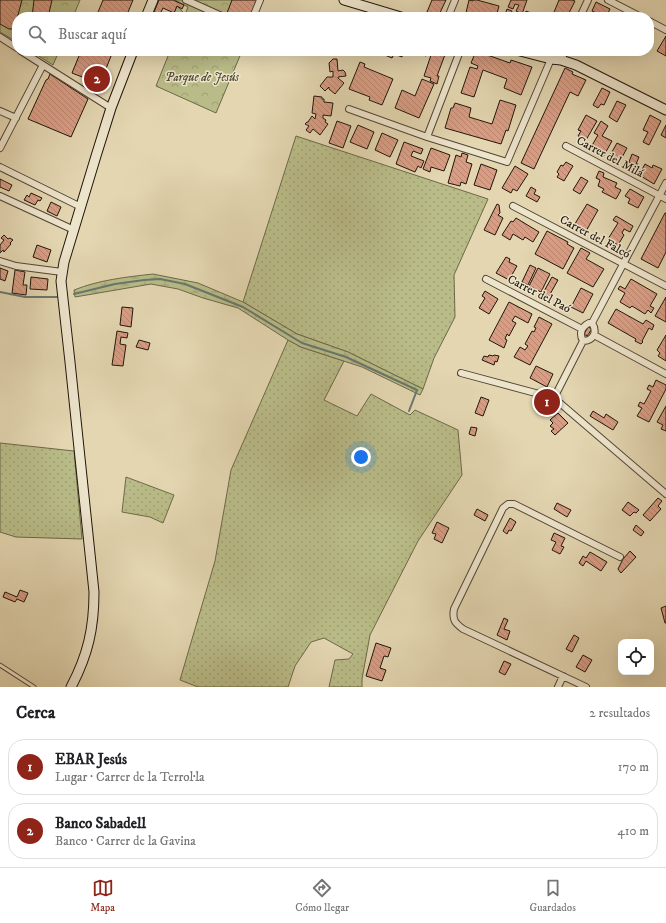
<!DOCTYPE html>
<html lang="es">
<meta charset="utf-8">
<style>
body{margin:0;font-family:"IM FELL DW Pica",serif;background:#f2f2f2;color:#202124}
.controls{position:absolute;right:12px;bottom:12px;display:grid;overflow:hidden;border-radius:8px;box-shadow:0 4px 16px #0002}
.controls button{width:36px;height:36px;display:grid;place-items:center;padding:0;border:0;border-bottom:1px solid #e0e0e0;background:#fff;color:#202124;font:20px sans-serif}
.you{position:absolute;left:361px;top:457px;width:14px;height:14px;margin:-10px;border:3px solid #fff;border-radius:50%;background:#1a73e8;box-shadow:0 0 0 6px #1a73e833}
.badge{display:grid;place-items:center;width:26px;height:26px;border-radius:50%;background:#8f2418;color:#fff;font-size:13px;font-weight:700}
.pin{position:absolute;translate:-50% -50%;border:2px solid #fff;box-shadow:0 1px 4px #0006}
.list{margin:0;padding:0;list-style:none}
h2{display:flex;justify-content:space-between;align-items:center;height:52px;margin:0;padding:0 16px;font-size:17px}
h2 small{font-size:13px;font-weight:400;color:#757577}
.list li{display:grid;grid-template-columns:26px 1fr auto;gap:12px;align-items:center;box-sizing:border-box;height:56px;margin:0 8px 8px;padding:0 8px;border:1px solid #e0e0e0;border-radius:16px}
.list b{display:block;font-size:15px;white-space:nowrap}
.list p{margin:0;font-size:13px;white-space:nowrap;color:#757577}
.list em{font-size:13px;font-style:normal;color:#757577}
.icon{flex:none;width:22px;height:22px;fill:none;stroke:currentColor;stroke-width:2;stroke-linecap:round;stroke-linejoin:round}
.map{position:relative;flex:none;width:666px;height:687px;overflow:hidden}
.search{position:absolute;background:#fff;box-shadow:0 4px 16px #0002;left:12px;right:12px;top:12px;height:44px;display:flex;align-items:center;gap:10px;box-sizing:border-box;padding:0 14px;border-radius:16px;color:#757577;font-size:15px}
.sheet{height:180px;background:#fff}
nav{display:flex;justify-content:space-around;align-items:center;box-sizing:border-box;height:56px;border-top:1px solid #e0e0e0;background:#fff;font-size:11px;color:#757577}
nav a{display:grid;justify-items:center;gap:2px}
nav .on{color:#8f2418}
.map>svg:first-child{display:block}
</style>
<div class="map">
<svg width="666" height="687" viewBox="0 0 666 687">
<defs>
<pattern id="grass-dots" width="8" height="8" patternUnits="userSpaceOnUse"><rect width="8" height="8" fill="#b9bc88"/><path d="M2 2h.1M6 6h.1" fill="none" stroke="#9fa174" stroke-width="1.8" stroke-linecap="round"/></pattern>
<pattern id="forest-crowns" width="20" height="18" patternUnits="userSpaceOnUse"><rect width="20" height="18" fill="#b9bc88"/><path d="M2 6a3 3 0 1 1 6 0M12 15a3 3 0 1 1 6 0" fill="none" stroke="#9fa174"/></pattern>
<pattern id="wetland-marsh" width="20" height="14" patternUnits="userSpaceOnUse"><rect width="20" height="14" fill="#b9bc88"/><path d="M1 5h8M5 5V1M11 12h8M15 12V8" fill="none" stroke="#9fa174"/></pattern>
<pattern id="building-back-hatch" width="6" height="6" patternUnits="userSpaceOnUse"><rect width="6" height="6" fill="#d99d84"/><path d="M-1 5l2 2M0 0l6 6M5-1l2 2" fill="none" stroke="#ba8671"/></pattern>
</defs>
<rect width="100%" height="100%" fill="#e3d6b1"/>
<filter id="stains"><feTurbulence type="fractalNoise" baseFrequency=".005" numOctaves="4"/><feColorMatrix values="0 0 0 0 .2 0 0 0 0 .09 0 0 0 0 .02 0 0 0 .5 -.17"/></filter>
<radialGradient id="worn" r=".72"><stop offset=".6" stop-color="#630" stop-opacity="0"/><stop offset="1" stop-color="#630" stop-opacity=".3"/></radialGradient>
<path fill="url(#grass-dots)" stroke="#6c6949" d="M296 136 488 199 454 275 455 317 434 358 423 389 348 352 297 334 243 302Z
M288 340 301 347 344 361 324 400 357 416 371 394 410 415 415 410 458 430 462 475 418 541 370 635 362 679V687H329L335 660 349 659 353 654 324 638 311 642 295 666 288 687H198L180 680 215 561 231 470Z
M0 443 74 451 82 539 16 537 0 532Z
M126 477 174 495 163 523 150 517 122 512Z"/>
<path fill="url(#forest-crowns)" stroke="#6c6949" d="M0 0H80L73 17H17V42L0 32Z
M175 0H263L256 17H184L188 7Z
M177 6 183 12 181 17H172Z
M31 51H59L53 65Z
M170 51H242L216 113 156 86Z"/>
<path fill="url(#wetland-marsh)" stroke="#6c6949" d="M153 274 198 283 243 302 297 334 348 352 423 389 420 395 362 367 301 347 288 340 238 308 203 298 178 289 151 284 75 297 74 290C99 280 126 277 153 274Z"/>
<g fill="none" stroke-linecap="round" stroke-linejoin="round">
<path stroke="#67776f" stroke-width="2" d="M0 292 25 297H57
M74 294 115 284 144 280 160 279 185 284 243 307 302 343 346 357 417 390 409 411"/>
</g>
<path fill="url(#building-back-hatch)" stroke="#20160a" d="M0 0H22L15 26 13 29H9L0 24Z
M34 0H52L48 17H32Z
M103 0H133L126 17H96Z
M159 0H173L184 5 182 9 177 6 174 13 163 8 159 16 160 17H152Z
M232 0H258L250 17H237L227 13Z
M432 0H446L438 17 427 12Z
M469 0 473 1V0H477L499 6 496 17H465Z
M511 0H527L522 14 516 11 519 5 515 4 513 9 508 7Z
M559 0H572L575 1 567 17H552Z
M596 2 610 9 606 17H600L601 15 592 11Z
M507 9 512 11 510 17H504Z
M526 11 541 17H524Z
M516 13 521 15 520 17H514Z
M666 36V56L657 51Z
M81 51H113L100 84 72 73Z
M375 51H404L402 57 394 54 392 58Z
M417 51H444L446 52 437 76H439L437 84 430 81 431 78 424 76 431 55 427 53 426 56 417 53Z
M476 51 510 63 511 60 532 67 521 95 504 88 507 79 483 70 474 97 461 93 470 67 477 69 478 66 471 63Z
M333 59H337L338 71 343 70 345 72 346 76 338 77V78L344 83 335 94 329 89V87L325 91 320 86 327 77H333V71L330 72 329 63Z
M360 62 365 64 364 67 393 79 382 105 369 100 370 97 349 89Z
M565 68 573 72 572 74 586 80 578 96 570 92 534 169 521 163Z
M50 74 88 99 71 137 28 119 46 80 48 79Z
M422 79 434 84 419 118 395 108 402 90 415 96Z
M602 88 610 92 604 105 601 104 598 108 593 105Z
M314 96 322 97V99H324V102L333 103 331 116 323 115V118L326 120 325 122 328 124 320 135 313 129 310 133 306 130 309 126 305 124 307 122H308L312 116 315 119 316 114 312 113Z
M500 100 516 105 508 131 506 130 501 144 445 128 451 108H453L455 103 471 108 469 117 492 124Z
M617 101 626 105 617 122 609 117Z
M586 115 597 121 586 140 578 136 581 131 578 130Z
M650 115 661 121 649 145 643 142 648 132 643 130Z
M337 121 351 126 343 148 329 143Z
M601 121 608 126 602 136 612 141 603 157 590 149 598 135 594 133Z
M358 125 374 132 367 149 350 142Z
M666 125V138L661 135Z
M382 133 398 140 390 157 375 150Z
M404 142 423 149 421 154 413 151 411 156 424 161 421 168 418 166 415 172 396 164Z
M617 143 627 148 619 163 609 157Z
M431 148 450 155 444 171 431 167 430 172 423 169Z
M462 153 468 155 466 162 472 164 466 184 461 182 460 186 448 183 456 155 461 157Z
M632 154 639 157 636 164H638L636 168 634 167 632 170 628 168 631 163 629 162Z
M566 162 573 166 564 181 557 177 559 174 557 172 561 165 563 166Z
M481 164 497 170 490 190 474 185Z
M645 164 652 168 653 165 662 169 654 184 639 175Z
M515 166 528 174 517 191 513 189 511 193 502 188Z
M599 171 604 173 603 177 617 183 615 187 621 190 616 199 602 192 604 189 598 186 600 180 596 178Z
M581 177 588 181 580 194 573 190Z
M0 179 12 185 9 191 0 187Z
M531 187 536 190 534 194 540 197 537 202 526 196Z
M630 189 644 197 638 208 628 203 630 199 625 196Z
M31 193 42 198 40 201 38 200 35 205 24 200 27 195 29 197Z
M51 202 61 207 57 216 47 211Z
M497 204 499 205 500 213 498 215 503 218 495 235 484 230Z
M587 204 598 210 585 233 573 227Z
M665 213H666V252L658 268 641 259Z
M616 216 633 226 630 232 624 229 622 233 624 235 618 245 608 239 618 223 613 220Z
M516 218 539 232 533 242 525 237 523 240 513 234 510 240 502 235 511 221 513 222Z
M547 231 568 242 567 244 574 248 563 269 535 254Z
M4 235 8 239 10 238 13 240 10 243 11 244 4 252 3 250 0 253V245L4 240 1 238Z
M37 245 51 250 47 262 33 257Z
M581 248 590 253 586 259 604 269 593 287 567 273Z
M506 257 510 259 509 262 517 266 509 280 496 273Z
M530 265 536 268 528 285 522 282Z
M0 268 8 271 5 281 0 279Z
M538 268 550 274 541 292 529 286Z
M15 270 25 272 23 285H27L26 295 12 293Z
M31 277 48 279 47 290 30 289Z
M552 277 558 280 549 296 543 293Z
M631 279 657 294 650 306 654 308 651 313 648 310 645 314 632 306 630 308 620 302 625 293 618 289 620 286 625 289Z
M581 288 593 294 583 313 571 307Z
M485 291 498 299 489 314 479 308 485 298 482 296Z
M666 297V322L655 316Z
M509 302 532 314 528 323 515 316 512 321 516 323 509 336 507 334 505 339 507 340 504 348 489 340Z
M122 307 133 308 131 327 120 325Z
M616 309 643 324 646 320 654 325 652 330 649 328 642 341 643 342 641 344 635 341 636 339 608 323Z
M539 317 552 324 530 365 514 357 520 347 525 350 528 346 525 344 532 331 534 332 536 328 534 327Z
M588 327 592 329 587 336 584 334Z
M117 331 128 333 127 338 121 337 120 344 126 345 123 366 112 365Z
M666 335V361L658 356 660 353 657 350Z
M139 340 150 343 148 350 136 347Z
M489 355 493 356 494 355 499 356 497 362 495 361 494 365 482 360 484 356 488 357Z
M536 366 553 374 547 387 530 378Z
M656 380 666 385V389L649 422 637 416 642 408 638 406 640 402 644 404 651 391 647 389 649 385 653 387Z
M481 397 489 400 483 416 475 413Z
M545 400 550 401 548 405 544 403Z
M666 406V431L661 429 663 425 657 422Z
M593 411 604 418 606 414 618 422 613 430 590 416Z
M558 413 568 423 555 435 551 431 554 429 550 426 553 423 550 420Z
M471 427 477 428 475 436 469 434Z
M658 498 662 501 658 506 661 509 650 521 643 515Z
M628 502 639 510 636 513 634 512 630 516 622 510Z
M557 503 571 510 567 517 554 509Z
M477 509 488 515 485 521 474 515Z
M510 518 516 522 511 531 509 530 507 534 503 531Z
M437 522 449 528 442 543 434 539 436 534 432 533Z
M636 525 644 532 641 536 633 530Z
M554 533 565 538 561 546 564 547 560 554 552 550 556 542 551 540Z
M630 551 636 557 621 573 618 569 623 559Z
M590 552 607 562 601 571 586 561 583 566 579 563 583 556 586 558Z
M20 590 28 593 24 602 17 599 15 602 3 597 5 592 17 597Z
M666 606V623H665L661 608Z
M504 618 508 620 504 629 510 631 507 640 497 635Z
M574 635 579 638 572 652 566 649Z
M376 643 391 648 388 657 384 656 380 668 386 670 382 681 366 676Z
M583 655 592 660 585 672 576 667Z
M504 661 511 664 505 675 499 672Z"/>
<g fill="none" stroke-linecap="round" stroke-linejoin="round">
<defs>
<path id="lane" d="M0 665 34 687"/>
<path id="street" d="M186 0 224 17
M608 0 641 17
M253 17 260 0
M448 17 455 0
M580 17 588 0
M649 21 666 30
M0 37 17 48
M21 51 111 108
M460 51 427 137 507 162 551 59
M561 60 565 51
M349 109 427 137
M0 111 16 118
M566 146 666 199
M0 148 43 65
M0 167 81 207
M0 196 74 230
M513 206 666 286
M0 261 16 266 62 272
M486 279 582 329
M589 323H592C598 332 593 341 583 341 579 334 581 327 589 323Z
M592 323 666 183
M594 335 666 374
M461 373 554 398 666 494
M554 398 583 341
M558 687 563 676
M586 687 463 629C455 623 452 620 454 609L503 508 508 504H514L620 557"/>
<path id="secondary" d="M344 0 401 17
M146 17 153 0
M520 51 551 59 561 60 576 65 666 110
M71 687C88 655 94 628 94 592L70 362 61 281 64 262 96 156 111 108 133 51"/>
</defs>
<use href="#lane" stroke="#514634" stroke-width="5"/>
<use href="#street" stroke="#514634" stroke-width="8"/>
<use href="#secondary" stroke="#20160a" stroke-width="11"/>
<use href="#lane" stroke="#ede4cc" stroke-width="3"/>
<use href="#street" stroke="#ede4cc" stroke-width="6"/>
<use href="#secondary" stroke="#ede4cc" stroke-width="9"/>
</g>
<g text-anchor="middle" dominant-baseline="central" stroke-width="3" stroke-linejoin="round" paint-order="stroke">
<g font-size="12" font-style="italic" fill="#4e4830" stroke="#ede4cc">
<text x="202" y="77">Parque de Jesús</text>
</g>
<g font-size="12" fill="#20160a" stroke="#ede4cc">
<text transform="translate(610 157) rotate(28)">Carrer del Milá</text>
<text transform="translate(595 237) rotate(28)">Carrer del Falcó</text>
<text transform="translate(539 294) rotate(27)">Carrer del Paó</text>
</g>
</g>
<rect width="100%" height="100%" filter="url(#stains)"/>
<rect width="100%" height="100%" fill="url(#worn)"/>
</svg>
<div class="controls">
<button><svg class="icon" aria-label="locate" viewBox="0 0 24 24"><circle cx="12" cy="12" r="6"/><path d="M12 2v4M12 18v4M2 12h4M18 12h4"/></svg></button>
</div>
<div class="you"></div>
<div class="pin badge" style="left:547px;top:402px">1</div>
<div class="pin badge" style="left:97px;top:79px">2</div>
<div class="search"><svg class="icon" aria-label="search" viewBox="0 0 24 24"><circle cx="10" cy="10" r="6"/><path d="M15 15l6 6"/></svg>Buscar aquí</div>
</div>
<section class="sheet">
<h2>Cerca<small>2 resultados</small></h2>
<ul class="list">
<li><span class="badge">1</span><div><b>EBAR Jesús</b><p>Lugar · Carrer de la Terrol·la</p></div><em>170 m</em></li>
<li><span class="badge">2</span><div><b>Banco Sabadell</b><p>Banco · Carrer de la Gavina</p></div><em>410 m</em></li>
</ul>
</section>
<nav>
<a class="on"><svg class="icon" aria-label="map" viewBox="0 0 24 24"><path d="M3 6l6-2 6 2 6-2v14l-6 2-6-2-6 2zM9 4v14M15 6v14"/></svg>Mapa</a>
<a><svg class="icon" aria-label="directions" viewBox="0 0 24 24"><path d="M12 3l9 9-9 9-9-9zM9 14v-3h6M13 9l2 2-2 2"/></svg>Cómo llegar</a>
<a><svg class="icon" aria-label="saved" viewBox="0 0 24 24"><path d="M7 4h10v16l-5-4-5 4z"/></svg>Guardados</a>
</nav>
